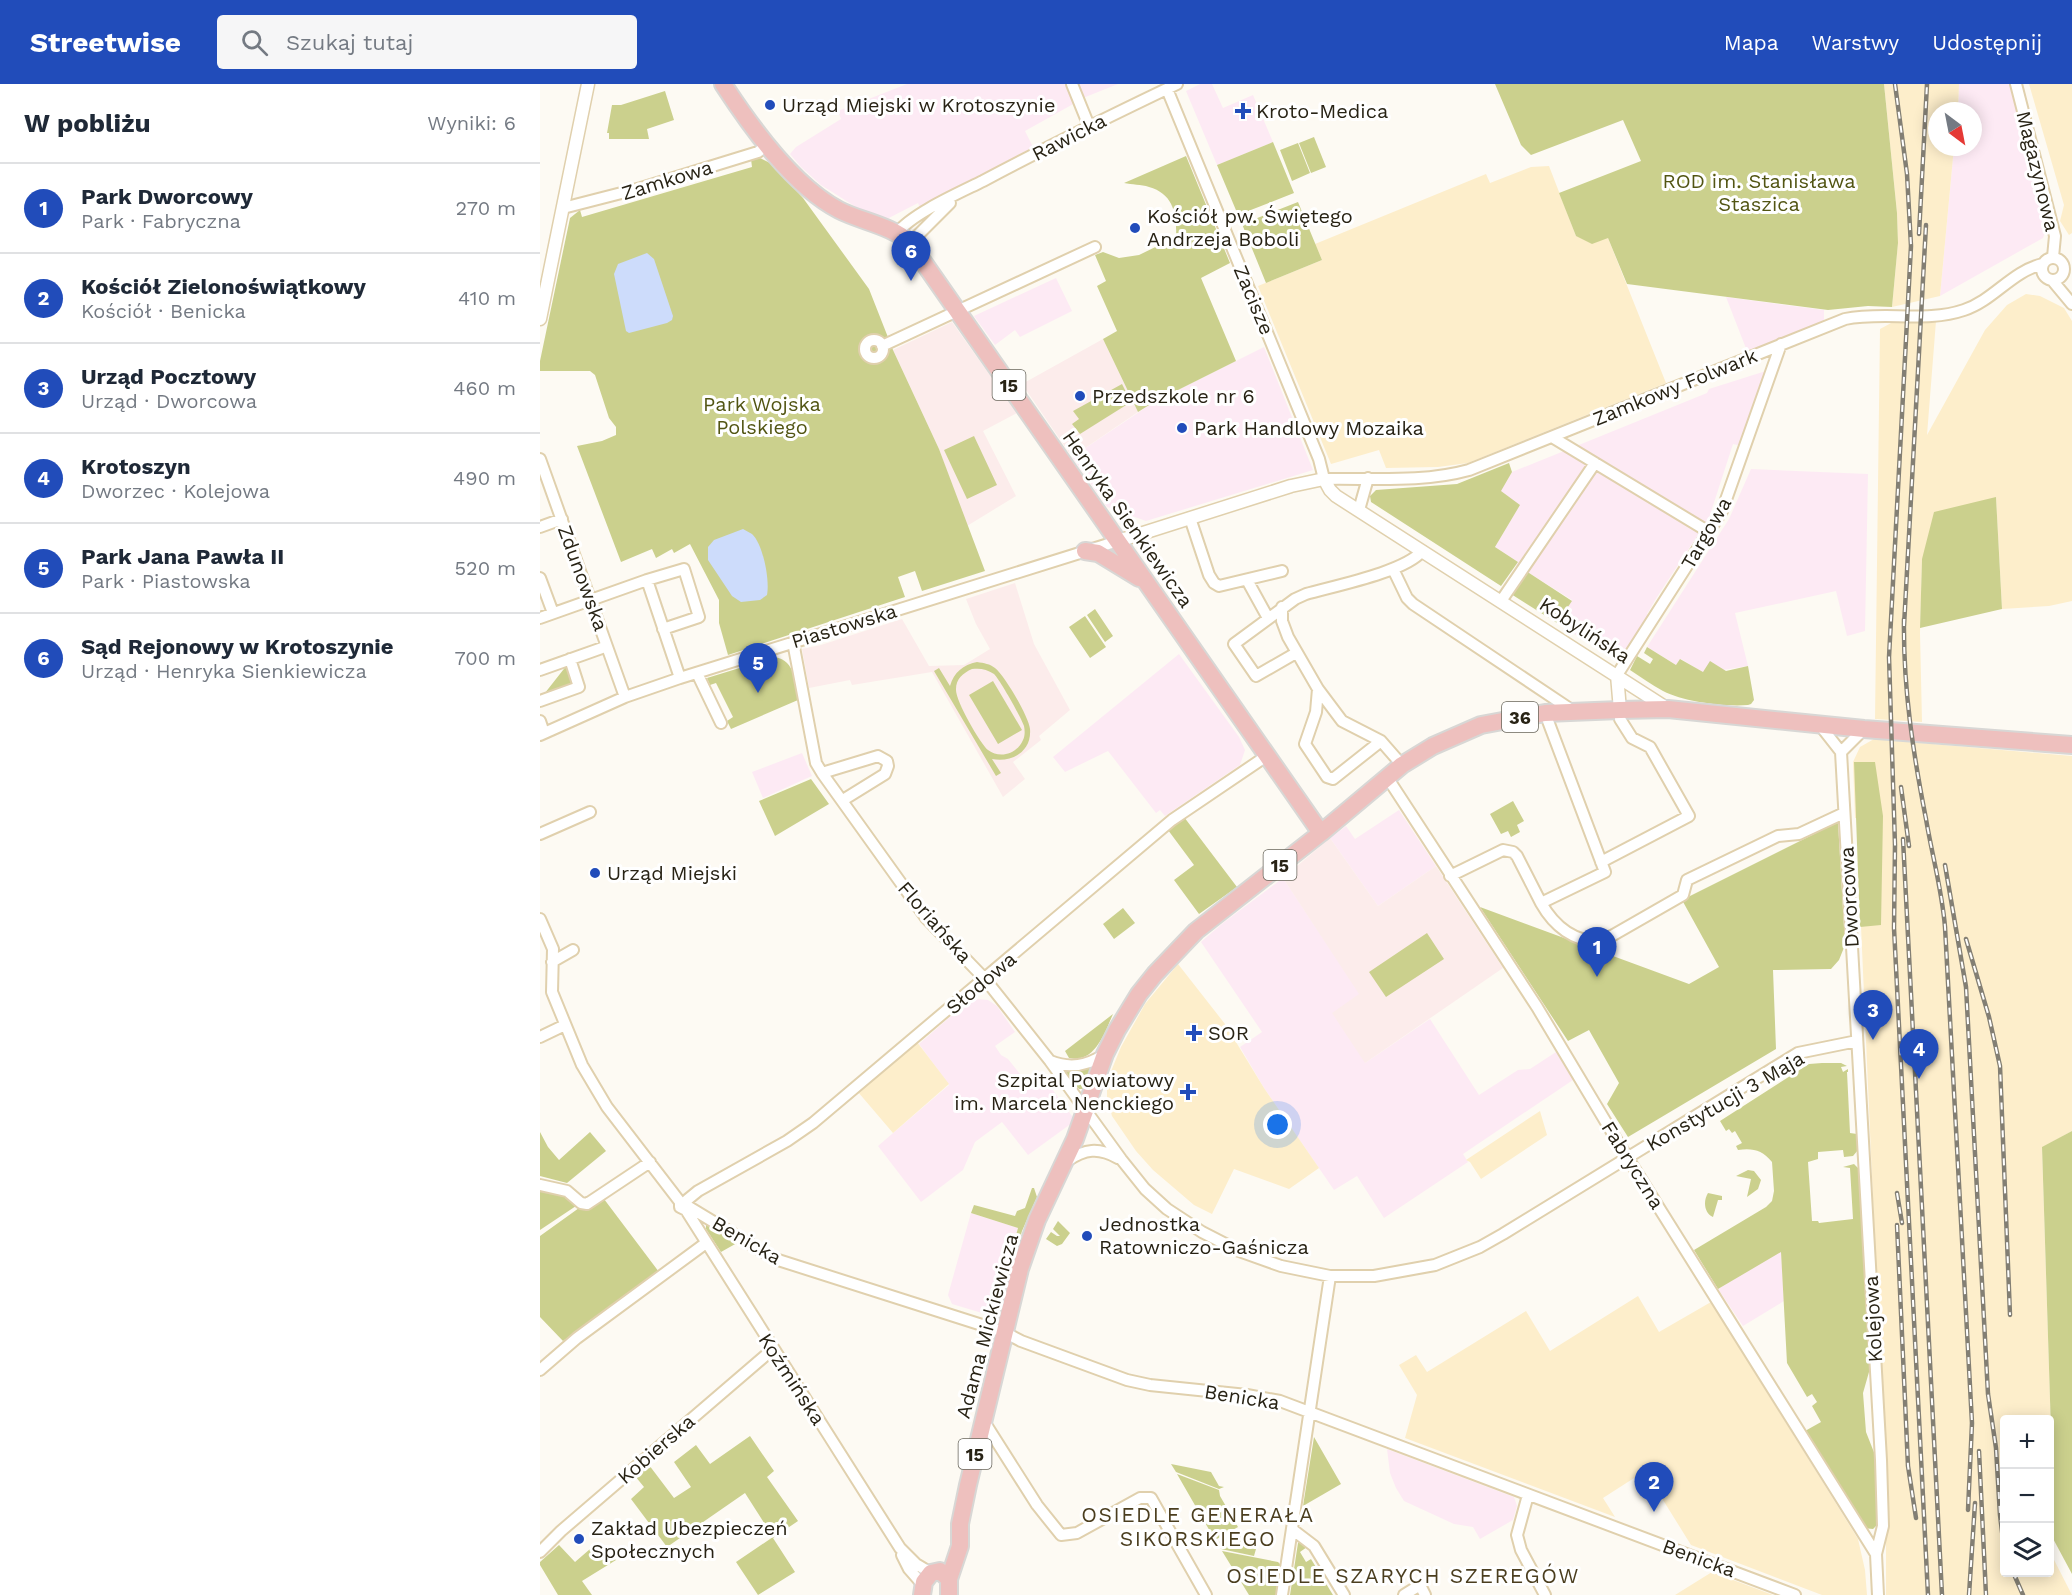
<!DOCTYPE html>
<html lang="pl">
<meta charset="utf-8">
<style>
body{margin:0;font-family:"Work Sans",sans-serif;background:#f6f6f7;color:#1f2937}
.controls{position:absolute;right:18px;bottom:18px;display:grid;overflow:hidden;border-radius:6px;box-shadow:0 3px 15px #0003}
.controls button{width:54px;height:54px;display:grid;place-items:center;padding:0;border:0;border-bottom:2px solid #e0e1e3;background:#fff;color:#1f2937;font:30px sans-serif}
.compass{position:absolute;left:1388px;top:18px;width:54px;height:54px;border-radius:50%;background:#fff;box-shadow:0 3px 15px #0003;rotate:148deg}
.you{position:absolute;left:738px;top:1041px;width:21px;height:21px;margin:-15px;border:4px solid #fff;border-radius:50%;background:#1a73e8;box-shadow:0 0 0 9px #1a73e833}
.badge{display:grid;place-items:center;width:39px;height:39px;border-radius:50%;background:#214cba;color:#fff;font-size:20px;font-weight:700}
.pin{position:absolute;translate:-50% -50px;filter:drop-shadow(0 2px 3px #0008)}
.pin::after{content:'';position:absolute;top:32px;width:21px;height:18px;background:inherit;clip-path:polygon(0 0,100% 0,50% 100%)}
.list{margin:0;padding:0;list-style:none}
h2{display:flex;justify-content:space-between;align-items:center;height:78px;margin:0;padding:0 24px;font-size:26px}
h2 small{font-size:20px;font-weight:400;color:#747a83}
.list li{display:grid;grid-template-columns:39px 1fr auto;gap:18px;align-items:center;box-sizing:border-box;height:90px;padding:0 24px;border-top:2px solid #e0e1e3}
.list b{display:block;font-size:22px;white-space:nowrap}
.list p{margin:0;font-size:20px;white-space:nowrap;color:#747a83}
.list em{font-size:20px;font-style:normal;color:#747a83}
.icon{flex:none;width:33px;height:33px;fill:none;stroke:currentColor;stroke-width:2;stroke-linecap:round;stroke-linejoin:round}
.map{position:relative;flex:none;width:1532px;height:1511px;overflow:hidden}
header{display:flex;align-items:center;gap:36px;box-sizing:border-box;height:84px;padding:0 30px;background:#214cba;color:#fff}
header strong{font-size:28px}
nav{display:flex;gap:33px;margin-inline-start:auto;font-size:21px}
.search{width:420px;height:54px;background:#f6f6f7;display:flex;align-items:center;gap:15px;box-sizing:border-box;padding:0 21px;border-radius:6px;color:#747a83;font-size:22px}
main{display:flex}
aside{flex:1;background:#fff}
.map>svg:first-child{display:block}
</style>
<header>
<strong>Streetwise</strong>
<div class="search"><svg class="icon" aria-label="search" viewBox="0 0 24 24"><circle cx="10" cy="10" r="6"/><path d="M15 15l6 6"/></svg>Szukaj tutaj</div>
<nav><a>Mapa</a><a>Warstwy</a><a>Udostępnij</a></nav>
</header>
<main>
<aside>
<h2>W pobliżu<small>Wyniki: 6</small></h2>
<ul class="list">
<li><span class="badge">1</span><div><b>Park Dworcowy</b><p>Park · Fabryczna</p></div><em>270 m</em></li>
<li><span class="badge">2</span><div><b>Kościół Zielonoświątkowy</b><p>Kościół · Benicka</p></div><em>410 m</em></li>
<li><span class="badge">3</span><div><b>Urząd Pocztowy</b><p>Urząd · Dworcowa</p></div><em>460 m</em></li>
<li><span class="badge">4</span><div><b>Krotoszyn</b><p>Dworzec · Kolejowa</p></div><em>490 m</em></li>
<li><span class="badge">5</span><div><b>Park Jana Pawła II</b><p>Park · Piastowska</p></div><em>520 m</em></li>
<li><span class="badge">6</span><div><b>Sąd Rejonowy w Krotoszynie</b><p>Urząd · Henryka Sienkiewicza</p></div><em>700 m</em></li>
</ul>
</aside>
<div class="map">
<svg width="1532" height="1511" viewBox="0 0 1532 1511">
<rect width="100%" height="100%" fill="#fdfaf3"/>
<path fill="#fdeaf4" d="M367 0H528L535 19 485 47 493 63 380 124 378 119 343 137 335 135 281 101 261 83 250 70 256 63 301 35 298 27Z
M536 0H578L543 14Z
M660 0H672L683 24 713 11 733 58 677 81 646 7Z
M1419 0H1469L1508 139 1503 154 1400 212 1414 63H1433V27H1418Z
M516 194 532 227 480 253 475 246 455 261 434 232Z
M1186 213 1284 226V237L1207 267Z
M724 263 773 386 606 437 567 423 532 373 614 318Z
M1229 286 1202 362 1193 360 1169 434 1117 513 1107 530 1109 531 1077 577 1017 539 1032 516 976 481 978 478 955 463 979 422 960 407 972 388 1167 309 1169 305Z
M1211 385 1328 390 1325 547 1307 552 1296 507 1195 529 1208 582 1164 589 1141 575 1136 581 1107 563 1189 435Z
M639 570 699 653 705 666 700 681 625 732 620 726 616 729 568 667 525 688 513 673Z
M262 669 272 692 223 714 212 688Z
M859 726 896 782 838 822 790 754 806 742 815 755Z
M743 794 820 910 825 979 890 935 939 1011 978 986 990 985 1016 968 1033 996 923 1070 928 1078 844 1134 817 1092 794 1106 724 1004 700 963 722 948 661 858 683 839Z
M438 915 448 916 457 922 475 948 455 962 461 971 468 975 488 1000 501 990 532 1032V1039L488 1071 462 1038 435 1058 423 1086 381 1118 338 1062 409 1001 379 960 426 919Z
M431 1129 478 1144 463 1196 458 1220 442 1229 412 1220 408 1211Z
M1241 1167 1244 1217 1203 1242 1178 1205Z
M847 1365 974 1413 977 1422 973 1436 940 1455 933 1443 914 1440 864 1417 856 1404 850 1389Z"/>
<path fill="#fdeecb" d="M1344 0H1419L1418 27H1397V63H1414L1400 212 1352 223 1358 159 1357 129Z
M1489 0H1532V149L1529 151 1520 137 1524 121Z
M1009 82 1036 152 1068 154 1126 299 928 379 898 383 846 384 839 366 791 380 718 202 782 176 775 160 946 90 950 99 991 83Z
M1486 210 1500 212 1524 224 1532 237V517L1509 522 1462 525 1456 413 1382 475 1380 549 1382 638 1335 635 1340 245 1353 238 1365 237H1396L1387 351 1445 246 1467 221Z
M1334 655 1532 672V1047L1502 1064 1511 1347 1510 1350V1336H1464V1488H1510V1468L1532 1511H1346V1413L1321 842 1341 733 1315 734 1313 678 1320 663Z
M638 880 685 940 724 1004 779 1084 749 1105 694 1085 672 1130 654 1121 613 1086 596 1067 572 1032 567 1013V997L581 963 605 920Z
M377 958 409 1000 353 1049 318 1008Z
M1000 1027 1007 1051 941 1095 930 1078 926 1076Z
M1098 1212 1119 1248 1171 1218 1318 1455 1325 1486 1327 1511H1282L1151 1461 1105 1387 1063 1414 1075 1433 865 1354 877 1311 859 1281 876 1271 887 1288 986 1227 1010 1267Z
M1172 1488 1233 1511H1135Z"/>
<path fill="#fceceb" d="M412 238 477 329 443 347 476 412 427 442 399 365 353 266Z
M563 255 598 328 532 373 482 300Z
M475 499 494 560 530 626 499 652 501 656 473 678 485 695 463 713 392 588 312 601 310 596 269 604 262 565 281 561 362 535 389 582 424 581 450 565 436 540 426 515Z
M790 754 838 822 896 782 963 884 825 979 792 929 819 910 743 794Z"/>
<path fill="#cbd08d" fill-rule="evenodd" d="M955 0H1344L1357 129 1358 159 1352 223 1328 222 1288 226 1087 200 1068 154 1052 160 1036 152 1019 109 1101 77 1083 36 991 71 981 61Z
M125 7 134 36 107 45 109 55H69V49H67L72 21H81Z
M774 53 786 83 771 89 759 59Z
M733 58 754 109 698 131 677 81Z
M758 59 770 89 752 97 740 66Z
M646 72 690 179 661 194 696 277 614 318 598 328 563 255 577 247 557 202 566 197 555 171 563 168 579 174 599 171 636 153C637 131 634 110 609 103 601 100 592 101 584 99Z
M220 74 230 79 263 114 329 205 353 266 399 365 445 487 382 507 375 487 358 493 365 513 188 571 179 539V516L150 460 134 469 132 465 116 474 112 465 81 478 37 362 62 357 76 351V343L69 334 55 291 50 287H0V277L30 134 40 126 42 133 212 83 211 75Z
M758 118 782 176 726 199 702 140Z
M582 300 591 318 540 350 532 340 539 335 533 327Z
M434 352 457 401 427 415 404 366Z
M969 379 972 388 961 407 980 421 955 463 978 478 961 502 831 418 830 412 836 406 917 400Z
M1456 413 1462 525 1380 544 1382 475 1394 428Z
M986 487 1032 517 1017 539 971 510Z
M555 525 573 552 565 558 547 531Z
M545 532 566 563 550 574 529 543Z
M1107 563 1136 581 1140 575 1163 588 1170 577 1186 587 1208 582 1214 616 1211 620 1208 621C1185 623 1144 618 1123 607 1112 601 1101 593 1090 586L1097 572 1110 580 1113 575 1104 569Z
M235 573C256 577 255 599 258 616L191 645 187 637 193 633 176 599 170 601 167 594Z
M437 578C444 579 450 580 455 584 465 592 489 633 490 645 492 668 471 679 452 675L461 689 456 692 394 587 399 584 410 602C414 588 423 581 437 578ZM432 585C440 584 447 585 454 590 460 596 481 633 484 642 485 647 485 652 483 656 477 670 460 675 448 666 440 659 415 616 416 605 416 595 423 589 432 585Z
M27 581 35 599 1 614Z
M453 597 482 646 458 660 429 611Z
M1314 678H1335L1343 732 1341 841 1320 843Z
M271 695 289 720 235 752 219 717Z
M973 717 984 737 977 741 980 748 971 753 968 747 961 750 950 730Z
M644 733 697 803 659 830 634 796 654 781 628 746Z
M1298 738 1305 861 1299 876 1291 885 1233 886 1236 965 1088 1053 1067 1020 1079 999 1049 946 1028 957 940 823 1149 900 1179 883 1142 816Z
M583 824 595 839 574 855 563 840Z
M887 849 904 875 846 913 829 888Z
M573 930C565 948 555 980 529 974L525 967Z
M1282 979H1301L1307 982 1301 983 1303 988 1308 985V988H1307L1310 1049 1317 1050 1318 1066 1313 1072 1304 1073 1303 1066 1278 1068V1075L1268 1078 1272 1137H1278L1279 1139 1313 1135 1310 1084 1303 1083 1314 1080 1319 1085 1324 1147 1331 1281 1323 1309 1326 1348 1337 1376 1339 1439 1333 1445 1323 1444 1265 1347 1281 1338 1272 1322 1277 1318 1272 1310 1267 1313 1247 1279 1241 1168 1178 1205 1154 1166 1226 1123 1232 1117 1234 1107 1232 1078C1222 1066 1213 1064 1198 1066L1196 1062 1202 1059 1195 1047 1192 1049 1189 1045 1186 1047 1180 1037 1269 980Z
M552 982 546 1005H539L524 986Z
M1532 1047V1490L1510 1449 1511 1347 1502 1063Z
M0 1048 8 1063 19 1076 50 1048 66 1067 27 1099 0 1092Z
M1208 1086 1214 1087 1221 1096 1218 1105 1207 1113 1211 1095 1196 1092Z
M0 1104C15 1107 27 1108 36 1122L0 1146Z
M492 1104H494L497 1113 482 1147 461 1217 458 1220 463 1196 478 1144 431 1129 434 1121 475 1132 477 1127 485 1124Z
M1168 1109 1182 1112V1116H1178L1173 1133C1164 1129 1163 1117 1168 1109Z
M64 1115 119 1188 23 1257 0 1233V1152L39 1124 48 1125Z
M518 1137 530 1149 522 1160 517 1162 506 1155 511 1148 517 1152H520L513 1145Z
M166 1140H168L197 1159 181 1168 166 1145Z
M210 1352 234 1387 227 1393 258 1437 233 1454 255 1488 218 1511 196 1478 233 1453 205 1409 127 1463 91 1415 104 1403 95 1392 109 1381 134 1414 151 1403 134 1378 156 1361 170 1380Z
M774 1353 801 1400 763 1422Z
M631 1380 671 1388 679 1402 684 1403 679 1405 636 1388Z
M637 1390 679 1406 680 1412 698 1443 675 1456Z
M699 1445 711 1463 716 1465 714 1472 681 1465 677 1459Z
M762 1458 767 1463 760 1468 766 1478 771 1475 793 1511H750L758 1459Z
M57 1459 76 1476 42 1497 52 1511H18L0 1481V1478L19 1461 35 1478Z
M682 1467 738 1478 741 1481 736 1511H709Z"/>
<path fill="#cddcfb" d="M107 169 114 175 133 232 132 236 127 239 89 249 86 247 74 190 78 180Z
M203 445C206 447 209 448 212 450 223 460 230 496 227 511L220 516 201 518 192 512 168 476V463L174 456Z"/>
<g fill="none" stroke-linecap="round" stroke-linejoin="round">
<defs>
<path id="minor" d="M532 0 549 42
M1476 0 1515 152 1513 173
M627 5 779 375 784 395C832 394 882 399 929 386L1305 235C1344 227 1386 239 1424 226 1454 216 1472 187 1503 180
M23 124 101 104 218 68 227 61
M357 149C373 129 419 109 443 97 507 63 572 31 637 0
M370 159 410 119
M1502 185a11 11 0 1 1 22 0a11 11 0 1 1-22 0Z
M1512 196 1532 220
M325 265a9 9 0 1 1 18 0a9 9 0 1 1-18 0Z
M342 262 555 163
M1012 353 1169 448
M0 375 85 613
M819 426 828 394
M650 434 669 491 674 499 679 502 742 487
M0 443 22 435
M853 485 867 514 873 520 1033 627
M0 494 13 529
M107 496 140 594
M707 496 728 534
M961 517 1055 379
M742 523V537L748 553 778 605 802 637 841 657 862 681
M0 534 107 496 144 485 159 533 123 545
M253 558 276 679 282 689 386 834 445 895 510 977 581 1075 605 1105 627 1125 662 1148 699 1167 741 1182 790 1192H834L895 1181 940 1163 963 1150 1258 969 1317 957
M756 569 716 592 694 560 755 515 766 510C794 502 865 488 882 467
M0 586 62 564
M157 589 181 639
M1077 591 1182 427 1241 260
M778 605 776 628 765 660 787 693 793 695 841 657
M0 617 39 603 30 575
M0 637 4 649
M1279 640 1301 668 1341 1376 1343 1442 1336 1470 1338 1511
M0 651 85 613 140 594 578 457
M1301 668 1324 645
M282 689 338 672 347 677 348 682 345 690 303 716
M847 693 997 923 1079 1060 1336 1470
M0 750 50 728
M1061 778 1149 732 1110 663 1092 654 1080 635V626
M910 792 963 766 973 768 977 772 1001 819 1065 788 1005 629
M1001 819C1014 842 1034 858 1061 858L1143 811 1147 796 1238 752 1259 750 1304 729
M0 835 13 865 12 908 42 981 67 1023 140 1118V1123L146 1126 360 1464 376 1480 391 1489
M12 878 33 866
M0 953 25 941
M510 977C530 985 547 982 565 970
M527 1077C545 1065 558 1063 578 1074
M0 1101 27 1107 41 1119 47 1120 110 1078
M147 1116 158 1107 247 1057 273 1039 632 736 728 671
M149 1123 235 1175 464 1248 481 1257 587 1296 610 1301 707 1311 740 1317 1255 1511
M0 1286 37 1254 166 1159
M443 1336 497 1421 521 1451 537 1449 600 1414H611L666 1511
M988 1411 977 1451 981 1466 1005 1511
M753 1446 774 1462 804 1511
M0 1468 21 1447 233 1265
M362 1471 369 1485 383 1501
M742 1511 790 1192
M864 1511 880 1501 885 1511"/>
<path id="tertiary" d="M0 235 48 0
M578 457 751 402 784 395 790 406 796 412 1128 625
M1077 591 1080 626"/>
<path id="primary" d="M183 0C211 43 253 102 299 126 320 137 353 142 370 159L781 749
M545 467 558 469 599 494
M382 1511 384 1498 391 1489 400 1487 409 1495
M409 1511V1495L420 1462V1440L428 1401 480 1185 497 1136 535 1055 565 970 577 946 599 910 615 890 656 847 781 749 862 681 893 662 941 641 1005 629 1080 626 1128 625 1324 645 1532 661"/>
</defs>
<use href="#minor" stroke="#e0d0ad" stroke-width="14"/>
<use href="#tertiary" stroke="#e0d0ad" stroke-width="15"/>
<use href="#primary" stroke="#d8d7d5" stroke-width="20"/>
<use href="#minor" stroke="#fff" stroke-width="10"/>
<use href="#tertiary" stroke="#fff" stroke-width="12"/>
<use href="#primary" stroke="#eec0be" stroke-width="16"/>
<defs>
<path id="rail" d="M1355 0 1367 90 1371 162 1349 573 1355 761 1354 844 1388 1511
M1379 150 1387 0
M1364 535C1363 603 1373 669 1386 735 1392 771 1402 806 1405 843L1432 1339 1428 1426
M1364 542 1386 141
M1361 703 1369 762
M1363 755 1402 1511
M1405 781 1426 903 1448 1310 1456 1364 1460 1431 1464 1464
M1426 855 1449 933 1460 982 1470 1231
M1357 1109 1362 1139
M1357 1141 1368 1382 1376 1434
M1439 1367 1446 1511
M1473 1488 1483 1511
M1429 1511 1435 1419"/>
</defs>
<use href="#rail" stroke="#837f74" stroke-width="4.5"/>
<use href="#rail" stroke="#fff" stroke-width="2" stroke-dasharray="7" stroke-linecap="butt"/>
</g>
<g fill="#214cba" stroke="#fff" stroke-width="2">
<circle cx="230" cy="21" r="6"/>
<path d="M700 18h6v6h6v6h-6v6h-6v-6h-6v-6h6z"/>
<circle cx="595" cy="144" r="6"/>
<circle cx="540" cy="312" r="6"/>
<circle cx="642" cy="344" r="6"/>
<circle cx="55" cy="789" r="6"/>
<path d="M651 940h6v6h6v6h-6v6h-6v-6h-6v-6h6z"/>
<path d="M645 999h6v6h6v6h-6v6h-6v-6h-6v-6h6z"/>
<circle cx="547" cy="1152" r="6"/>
<circle cx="39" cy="1455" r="6"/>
</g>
<g text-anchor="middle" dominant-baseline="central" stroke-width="6" stroke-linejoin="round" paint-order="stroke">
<g fill="#fff" stroke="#68655b" stroke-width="1.5">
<rect x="452.5" y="286" width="33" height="30" rx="4.5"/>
<rect x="962" y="618" width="36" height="30" rx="4.5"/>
<rect x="723.5" y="766" width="33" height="30" rx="4.5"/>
<rect x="418.5" y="1355" width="33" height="30" rx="4.5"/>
</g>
<g font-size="18" font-weight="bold" fill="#282315">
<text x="469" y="301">15</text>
<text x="980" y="633">36</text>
<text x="740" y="781">15</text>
<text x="435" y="1370">15</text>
</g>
<g font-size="20" fill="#282315" stroke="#fff" text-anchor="start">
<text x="242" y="21">Urząd Miejski w Krotoszynie</text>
<text x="716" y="27">Kroto-Medica</text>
<text x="607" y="132">Kościół pw. Świętego<tspan x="607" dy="23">Andrzeja Boboli</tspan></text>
<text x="552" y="312">Przedszkole nr 6</text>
<text x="654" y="344">Park Handlowy Mozaika</text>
<text x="67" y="789">Urząd Miejski</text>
<text x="668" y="949">SOR</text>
<text x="634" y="996" text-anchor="end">Szpital Powiatowy<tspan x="634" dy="23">im. Marcela Nenckiego</tspan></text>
<text x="559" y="1140">Jednostka<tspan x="559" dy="23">Ratowniczo-Gaśnicza</tspan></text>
<text x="51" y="1444">Zakład Ubezpieczeń<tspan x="51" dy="23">Społecznych</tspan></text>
</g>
<g font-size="20" fill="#282315" stroke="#fff">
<text transform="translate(529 53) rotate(-27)">Rawicka</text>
<text transform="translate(1498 87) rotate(76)">Magazynowa</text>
<text transform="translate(127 96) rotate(-17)">Zamkowa</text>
<text transform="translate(714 216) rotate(67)">Zacisze</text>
<text transform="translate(1135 303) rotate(-22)">Zamkowy Folwark</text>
<text transform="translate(588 435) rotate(55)">Henryka Sienkiewicza</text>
<text transform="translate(1166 449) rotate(-60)">Targowa</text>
<text transform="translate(43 494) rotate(70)">Zdunowska</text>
<text transform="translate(304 542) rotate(-17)">Piastowska</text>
<text transform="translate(1045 546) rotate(33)">Kobylińska</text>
<text transform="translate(1309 813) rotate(-93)">Dworcowa</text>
<text transform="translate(395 838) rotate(49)">Floriańska</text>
<text transform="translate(441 899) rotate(-40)">Słodowa</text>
<text transform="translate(1185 1017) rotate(-30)">Konstytucji 3 Maja</text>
<text transform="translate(1093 1081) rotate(58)">Fabryczna</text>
<text transform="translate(207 1156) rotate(30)">Benicka</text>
<text transform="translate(1333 1235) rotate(-93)">Kolejowa</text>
<text transform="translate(447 1242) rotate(-75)">Adama Mickiewicza</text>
<text transform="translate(252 1295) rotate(57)">Koźmińska</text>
<text transform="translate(702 1313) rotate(9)">Benicka</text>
<text transform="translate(116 1365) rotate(-41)">Kobierska</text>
<text transform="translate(1159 1474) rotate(20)">Benicka</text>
</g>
<g font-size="20" fill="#525513" stroke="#fff">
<text x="1219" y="97">ROD im. Stanisława<tspan x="1219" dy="23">Staszica</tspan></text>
<text x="222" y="320">Park Wojska<tspan x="222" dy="23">Polskiego</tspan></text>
</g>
<g font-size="21" letter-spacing="1.5" fill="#4b3e1f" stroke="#fff">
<text x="658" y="1430">OSIEDLE GENERAŁA<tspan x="658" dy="24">SIKORSKIEGO</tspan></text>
<text x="863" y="1491">OSIEDLE SZARYCH SZEREGÓW</text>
</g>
</g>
</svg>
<div class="controls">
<button>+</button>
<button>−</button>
<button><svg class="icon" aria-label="layers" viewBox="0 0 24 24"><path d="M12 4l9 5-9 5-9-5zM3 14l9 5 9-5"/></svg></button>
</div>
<svg class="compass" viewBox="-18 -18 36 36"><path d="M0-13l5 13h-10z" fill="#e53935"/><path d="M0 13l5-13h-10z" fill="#747a83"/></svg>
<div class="you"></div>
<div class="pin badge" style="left:1057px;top:893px">1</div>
<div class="pin badge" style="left:1114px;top:1428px">2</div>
<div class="pin badge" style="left:1333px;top:956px">3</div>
<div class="pin badge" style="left:1379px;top:995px">4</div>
<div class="pin badge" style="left:218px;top:609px">5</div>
<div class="pin badge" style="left:371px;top:197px">6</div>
</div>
</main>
